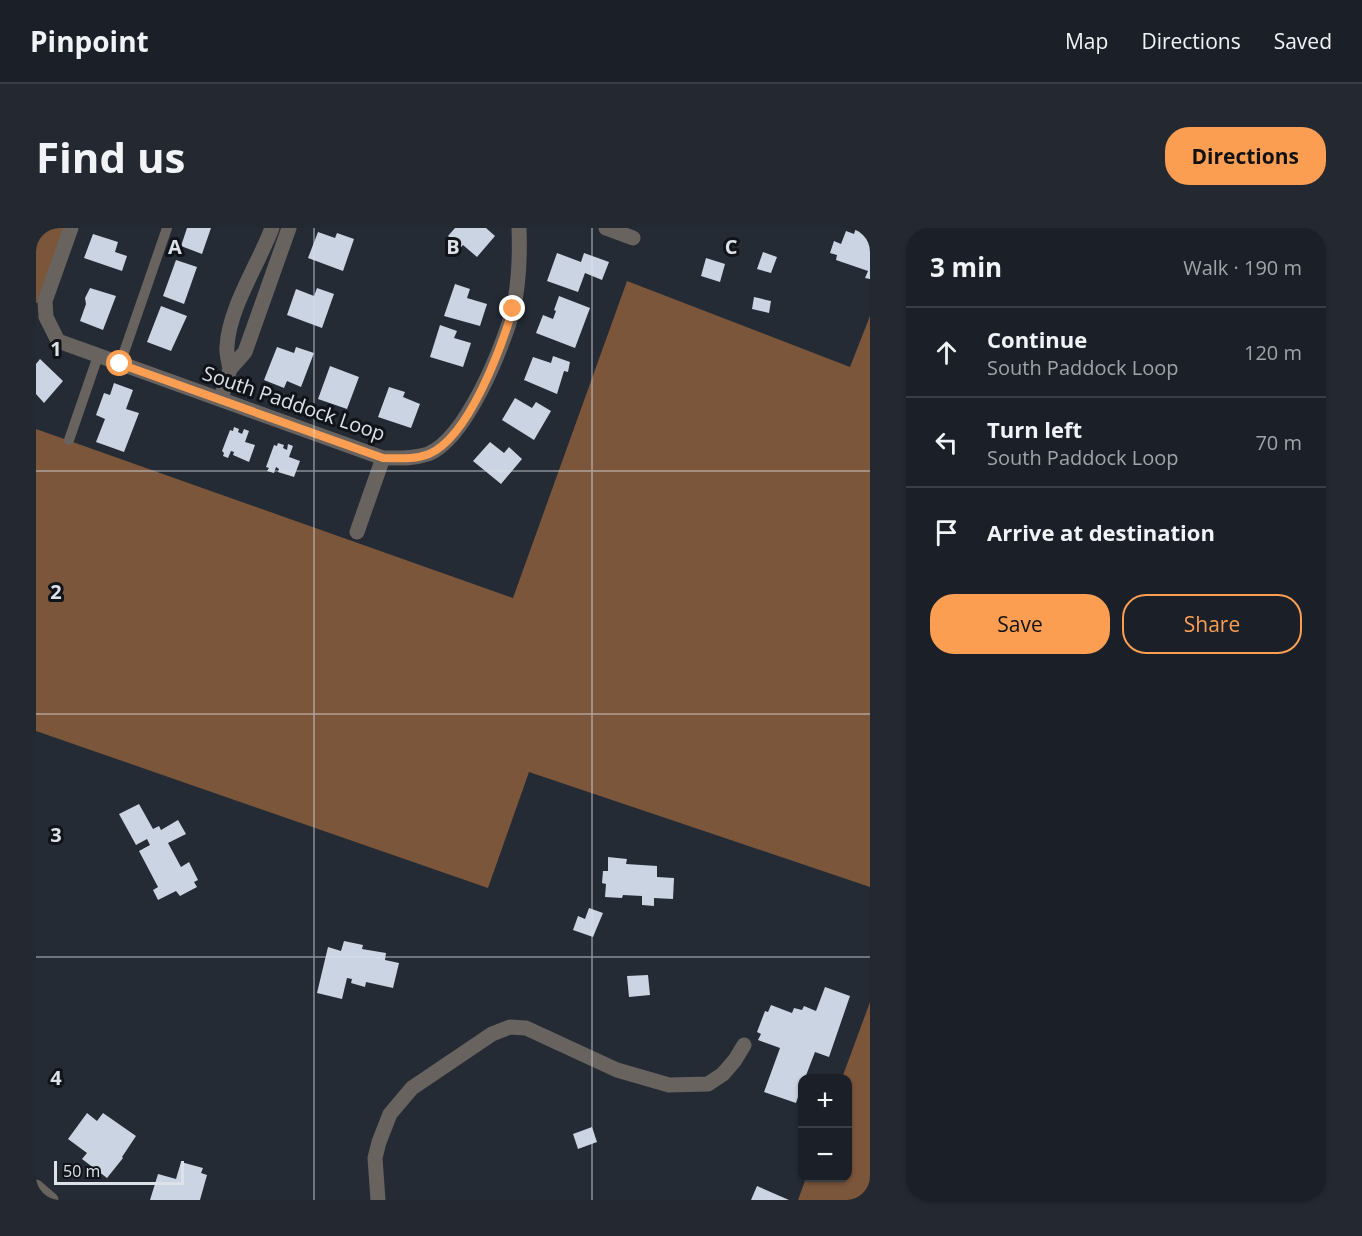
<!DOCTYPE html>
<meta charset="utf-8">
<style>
body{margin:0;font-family:"Open Sans",sans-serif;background:#242830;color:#f1f3f6}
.controls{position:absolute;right:18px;bottom:18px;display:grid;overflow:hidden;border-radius:12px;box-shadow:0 2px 4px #0004}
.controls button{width:54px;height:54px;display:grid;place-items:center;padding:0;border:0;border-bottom:2px solid #393e45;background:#1b2028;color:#f1f3f6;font:30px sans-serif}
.scale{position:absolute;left:18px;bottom:15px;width:130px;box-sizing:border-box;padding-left:6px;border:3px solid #dde2e9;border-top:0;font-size:16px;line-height:21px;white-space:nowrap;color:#dde2e9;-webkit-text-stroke:4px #101318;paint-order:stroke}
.stop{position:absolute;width:18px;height:18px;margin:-14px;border:4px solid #fc9e52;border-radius:50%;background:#fff}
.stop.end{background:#fc9e52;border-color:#fff;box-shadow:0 2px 6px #0008}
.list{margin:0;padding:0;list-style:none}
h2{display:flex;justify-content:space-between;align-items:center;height:78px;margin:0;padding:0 24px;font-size:26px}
h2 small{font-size:20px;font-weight:400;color:#a0a3a8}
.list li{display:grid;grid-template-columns:39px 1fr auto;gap:18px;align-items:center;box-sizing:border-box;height:90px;padding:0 24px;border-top:2px solid #393e45}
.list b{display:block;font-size:22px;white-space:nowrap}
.list p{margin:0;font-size:20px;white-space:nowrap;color:#a0a3a8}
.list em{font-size:20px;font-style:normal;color:#a0a3a8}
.actions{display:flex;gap:12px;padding:18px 24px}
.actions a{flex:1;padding:14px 0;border:2px solid #fc9e52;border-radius:24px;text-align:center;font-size:21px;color:#fc9e52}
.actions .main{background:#fc9e52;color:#111}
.icon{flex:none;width:33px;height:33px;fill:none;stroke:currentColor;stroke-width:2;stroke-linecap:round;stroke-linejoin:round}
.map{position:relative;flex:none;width:834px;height:972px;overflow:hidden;border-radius:24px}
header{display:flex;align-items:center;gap:36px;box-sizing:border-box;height:84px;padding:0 30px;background:#1b2028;border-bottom:2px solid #393e45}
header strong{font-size:28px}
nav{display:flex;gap:33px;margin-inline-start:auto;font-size:21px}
.intro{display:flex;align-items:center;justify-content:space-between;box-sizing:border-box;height:144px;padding:0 36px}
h1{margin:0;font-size:42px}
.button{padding:15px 27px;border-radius:24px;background:#fc9e52;color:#111;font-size:21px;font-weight:700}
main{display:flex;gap:36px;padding:0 36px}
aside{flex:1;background:#1b2028;border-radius:24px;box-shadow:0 2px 4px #0004}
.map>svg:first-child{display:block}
</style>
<header>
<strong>Pinpoint</strong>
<nav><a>Map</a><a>Directions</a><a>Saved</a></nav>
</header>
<div class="intro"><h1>Find us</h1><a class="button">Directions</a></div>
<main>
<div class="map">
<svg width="834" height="972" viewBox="0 0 834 972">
<rect width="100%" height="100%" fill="#242b35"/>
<path fill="#7b563b" d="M0 0H35L9 73 0 75Z
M591 53 814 139 834 88V659L493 544 452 660 0 503V201L477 370Z
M834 774V972H762L770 950H812V850H806Z"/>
<path fill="#cbd4e2" d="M151 0H175L166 26 145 18Z
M419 0H450L459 8 441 29 427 17 425 19 412 8Z
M820 0 834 5V51L829 50 832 43 800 32 801 27 794 25 798 13 805 16 810 3 818 6Z
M282 4 299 10 301 5 318 11 307 43 272 30Z
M57 6 82 14 79 24 91 28 86 43 48 30Z
M727 24 741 29 735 45 721 41Z
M521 25 545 34 548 25 573 34 566 52 549 45 542 64 511 53Z
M670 30 689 36 684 54 665 48Z
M140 32 161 39 148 76 127 68Z
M419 56 434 61 431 70 451 76 444 98 408 88Z
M54 60 80 68 67 102 44 93 50 76 49 70Z
M281 60 298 66 286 100 251 87 260 61 278 68Z
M523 68 554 80 539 120 500 105 507 87 517 91 520 83 518 82Z
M718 69 735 73 733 85 716 81Z
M125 78 151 88 135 123 111 114Z
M404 97 421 103 418 110 435 115 427 139 394 129Z
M241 119 258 125 260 119 278 125 265 159 251 153 248 160 228 152Z
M517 128 534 134 532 144 528 143 521 166 488 152 497 129 515 135Z
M4 131 27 153 8 175 0 166V136Z
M294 138 323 149 311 181 282 171Z
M78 155 97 162 90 181 103 185 88 224 60 214 69 191 60 187 68 165 74 167Z
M353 159 369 164 367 169 384 176 375 200 342 189Z
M479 170 496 180 500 174 515 183 498 212 466 192Z
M198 199 203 201 202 204 206 206 208 201 213 203 209 214 219 217 213 234 197 227 198 224 195 223 192 230 187 228 188 225 186 223 194 202 197 203Z
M454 214 468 225 473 219 486 231 465 256 437 233Z
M242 215 248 217 247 220 251 222 252 216 257 218 253 229 264 233 258 249 242 244 243 241 240 239 238 245 231 243 233 240 230 239 238 217 241 218Z
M103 576 117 601 123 598 125 602 142 592 150 606 132 615 145 639 153 634 162 652 158 654 161 659 144 668 140 663 122 672 117 662 122 659 103 623 114 617 111 611 100 617 83 586Z
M572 629 591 631 590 636 621 638V649L638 650 637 671 618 670V678L606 677V668L587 667 586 670 569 669 570 656 566 655 567 643H572Z
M553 680 567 685 557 709 537 702 542 688 549 691Z
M308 713 327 717 326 721 350 725 349 732 363 735 357 760 330 754 329 759 315 755 316 751 311 750 306 771 281 765 292 719 305 723Z
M612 747 614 767 593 769 591 748Z
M789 759 814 768 793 829 779 824 769 850H766V857L760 875 728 864 744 820 722 812 725 806 721 804 729 783 732 784 735 777 756 785 758 780 766 782 768 778 780 783Z
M51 885 61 893 67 885 100 908 86 929 87 930 71 950 46 931 51 925 32 911Z
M556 899 561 914 542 921 537 906Z
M145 934 167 940 165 945 171 947 164 972H114L122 946 140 951Z
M721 958 753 972H715Z"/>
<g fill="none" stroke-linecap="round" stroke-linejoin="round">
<path stroke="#68635f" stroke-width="10" d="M84 136 131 0
M33 212 62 128"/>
<path stroke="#68635f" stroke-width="15" d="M35 0 9 73 10 89 22 113 347 230C362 230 377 231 392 226 430 211 467 119 477 82 483 56 484 27 483 0
M570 0 597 10
M194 141C193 134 190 125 191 118 193 80 223 35 236 0
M185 171 194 141 209 124 253 0
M321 304 347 230
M0 959 15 972
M342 972 339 930 343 914 354 886 376 860 456 806 474 799 490 800 581 842 633 857 672 856 687 846 699 832 708 817"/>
</g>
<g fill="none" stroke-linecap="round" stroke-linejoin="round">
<path stroke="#fc9e52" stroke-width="8" d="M84 136 347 230C362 230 378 232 393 226 433 209 465 120 477 81"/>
</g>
<path fill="none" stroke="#dde2e9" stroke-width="1.5" stroke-opacity="0.55" d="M278 0V972M556 0V972M0 243H834M0 486H834M0 729H834"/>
<g text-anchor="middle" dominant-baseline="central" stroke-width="6" stroke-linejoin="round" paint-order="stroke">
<g font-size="20" fill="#dde2e9" stroke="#101318">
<text transform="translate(258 175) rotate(19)">South Paddock Loop</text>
</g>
</g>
<g font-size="20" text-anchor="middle" font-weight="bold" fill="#dde2e9" stroke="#101318" stroke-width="6" stroke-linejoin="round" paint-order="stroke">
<text x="139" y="26">A</text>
<text x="417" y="26">B</text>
<text x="695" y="26">C</text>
<text x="20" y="128">1</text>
<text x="20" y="371">2</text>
<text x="20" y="614">3</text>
<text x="20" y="857">4</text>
</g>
</svg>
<div class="controls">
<button>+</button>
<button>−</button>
</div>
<div class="scale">50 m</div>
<div class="stop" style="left:84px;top:136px"></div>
<div class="stop end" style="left:477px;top:81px"></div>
</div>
<aside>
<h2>3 min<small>Walk · 190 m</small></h2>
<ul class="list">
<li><svg class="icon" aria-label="ahead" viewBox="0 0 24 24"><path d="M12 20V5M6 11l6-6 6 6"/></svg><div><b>Continue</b><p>South Paddock Loop</p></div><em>120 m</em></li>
<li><svg class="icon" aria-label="left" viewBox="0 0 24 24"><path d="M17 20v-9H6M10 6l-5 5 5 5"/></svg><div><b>Turn left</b><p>South Paddock Loop</p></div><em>70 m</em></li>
<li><svg class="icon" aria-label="arrive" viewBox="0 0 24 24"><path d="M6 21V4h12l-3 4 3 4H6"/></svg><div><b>Arrive at destination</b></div></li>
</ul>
<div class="actions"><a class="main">Save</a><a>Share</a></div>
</aside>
</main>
